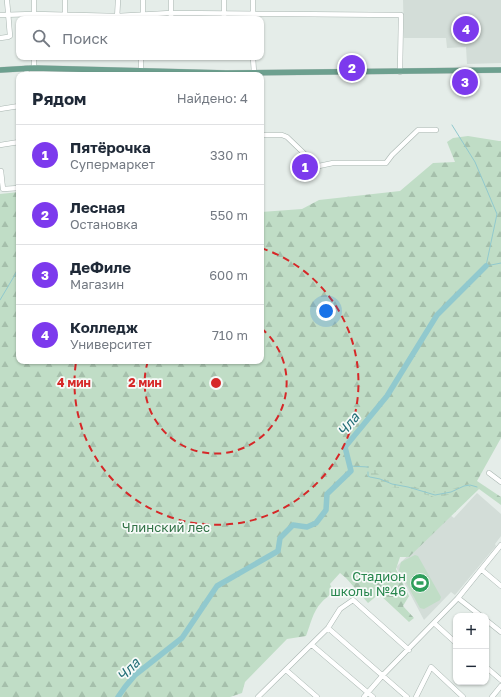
<!DOCTYPE html>
<html lang="ru">
<meta charset="utf-8">
<style>
body{margin:0;font-family:"Golos Text",sans-serif;background:#f6f6f7;color:#1f2937}
.controls{position:absolute;right:12px;bottom:12px;display:grid;overflow:hidden;border-radius:8px;box-shadow:0 1px 3px #0004}
.controls button{width:36px;height:36px;display:grid;place-items:center;padding:0;border:0;border-bottom:1px solid #e0e1e3;background:#fff;color:#1f2937;font:20px sans-serif}
.you{position:absolute;left:326px;top:311px;width:14px;height:14px;margin:-10px;border:3px solid #fff;border-radius:50%;background:#1a73e8;box-shadow:0 0 0 6px #1a73e833}
.badge{display:grid;place-items:center;width:26px;height:26px;border-radius:50%;background:#7c3aed;color:#fff;font-size:13px;font-weight:700}
.pin{position:absolute;translate:-50% -50%;border:2px solid #fff;box-shadow:0 1px 4px #0006}
.list{margin:0;padding:0;list-style:none}
h2{display:flex;justify-content:space-between;align-items:center;height:52px;margin:0;padding:0 16px;font-size:17px}
h2 small{font-size:13px;font-weight:400;color:#747a83}
.list li{display:grid;grid-template-columns:26px 1fr auto;gap:12px;align-items:center;box-sizing:border-box;height:60px;padding:0 16px;border-top:1px solid #e0e1e3}
.list b{display:block;font-size:15px;white-space:nowrap}
.list p{margin:0;font-size:13px;white-space:nowrap;color:#747a83}
.list em{font-size:13px;font-style:normal;color:#747a83}
.icon{flex:none;width:22px;height:22px;fill:none;stroke:currentColor;stroke-width:2;stroke-linecap:round;stroke-linejoin:round}
.map{position:relative;flex:none;width:501px;height:697px;overflow:hidden}
.search{position:absolute;background:#fff;box-shadow:0 1px 3px #0004;left:16px;top:16px;width:248px;height:44px;display:flex;align-items:center;gap:10px;box-sizing:border-box;padding:0 14px;border-radius:8px;color:#747a83;font-size:15px}
.panel{position:absolute;background:#fff;box-shadow:0 1px 3px #0004;left:16px;top:72px;width:248px;height:292px;border-radius:8px}
.map>svg:first-child{display:block}
</style>
<div class="map">
<svg width="501" height="697" viewBox="0 0 501 697">
<defs>
<pattern id="forest-firs" width="22" height="20" patternUnits="userSpaceOnUse"><rect width="22" height="20" fill="#c0ddc6"/><path d="M5 1l3.5 6h-7zM16 11l3.5 6h-7z" fill="#a5bfab"/></pattern>
<pattern id="wetland-marsh" width="20" height="14" patternUnits="userSpaceOnUse"><rect width="20" height="14" fill="#c0ddc6"/><path d="M1 5h8M5 5V1M11 12h8M15 12V8" fill="none" stroke="#a5bfab"/></pattern>
</defs>
<rect width="100%" height="100%" fill="#e5ede9"/>
<path fill="#d3ddd8" d="M403 0H501V63L467 64 466 47 447 48 446 38H404Z
M477 493 501 514V536L495 544 496 546 490 553 455 595 451 592 424 620 396 567 450 515 454 518Z"/>
<path fill="#c0ddc6" d="M415 555 418 556 441 597 440 600 424 609 420 608 399 570 401 562Z"/>
<path fill="url(#forest-firs)" d="M468 136 499 141H501V438L477 481 501 497V505L479 489 409 557H400L396 569 409 596 403 606 414 618 409 622 379 594 368 603 346 578 340 573 330 584 333 591C329 597 325 598 321 603 313 611 310 626 306 636L287 639 245 682 242 693 230 697H0V194L19 192V361H261V212L302 209 319 200 400 191 433 163 455 162 447 142 453 138Z"/>
<path fill="url(#wetland-marsh)" d="M369 461 374 463C375 467 375 471 378 474 386 483 400 482 410 485 419 488 428 493 437 492 449 492 459 485 471 484V486L442 497H434L406 489 391 487 375 480 371 481 365 472Z"/>
<g fill="none" stroke-linecap="round" stroke-linejoin="round">
<path stroke="#91c9ce" stroke-width="1" d="M452 125 475 162 497 214 486 266 501 263
M0 300 19 268
M350 466 368 467
M368 472V476L370 477 380 479 392 484 408 487 435 495 451 492 464 486 470 485 477 487"/>
<path stroke="#91c9ce" stroke-width="5.5" d="M118 697 125 687 135 675 182 638 217 586 278 551 280 538 293 525 307 527 316 523 326 510 327 494 351 471 345 447 387 396 437 315 486 266"/>
<defs>
<path id="minor" d="M171 0V19
M224 0V19
M253 0V19
M0 15 34 14 117 16 171 13 401 15 400 72
M65 15V0
M34 19V0
M117 19 118 0
M143 19V0
M0 38 8 37 10 36 7 0
M253 57 254 73
M26 68 27 75
M34 68V57
M141 71V57
M0 109 19 106
M261 135H282L287 137 312 161 319 166 333 163H386L392 155 418 130H436
M0 145 19 142
M1 171 3 189 19 188
M489 473 501 482
M482 570 501 586
M458 598 481 616
M486 620 501 632
M434 623 456 643
M328 628 407 697
M312 645 373 697
M486 667 501 680
M286 670 317 697
M258 697 328 628 340 609 353 600 409 650
M364 697 383 675 458 598 501 545
M416 697 431 667 463 697
M492 697 501 686"/>
<path id="major" d="M0 70 34 68 226 73 501 70"/>
</defs>
<use href="#minor" stroke="#a8b5b0" stroke-width="5.5"/>
<use href="#major" stroke="#c2c9c7" stroke-width="6"/>
<use href="#minor" stroke="#fff" stroke-width="4.5"/>
<use href="#major" stroke="#6da08f" stroke-width="5.5"/>
</g>
<g fill="none" stroke="#d62828" stroke-width="2" stroke-dasharray="7 5">
<path d="M261 328A71 71 0 1 1 148 361"/>
<path d="M261 248A142 142 0 1 1 76 362"/>
</g>
<defs>
<symbol id="stadium-disc" viewBox="-11 -11 22 22"><circle r="9.5" fill="#2e9e5b" stroke="#f6faf8"/><path d="M0-5a6.5 5 0 1 0 0 10a6.5 5 0 1 0 0-10ZM-3.5-1.8h7v3.6h-7Z" fill="#fff"/></symbol>
</defs>
<g fill-rule="evenodd">
<use href="#stadium-disc" x="409" y="572" width="22" height="22"/>
</g>
<g text-anchor="middle" dominant-baseline="central" stroke-width="3.5" stroke-linejoin="round" paint-order="stroke">
<g font-size="13" fill="#327347" stroke="#f6faf8">
<text x="166" y="527">Члинский лес</text>
</g>
<g font-size="13" fill="#27864d" stroke="#f6faf8" text-anchor="end">
<text x="406" y="576">Стадион<tspan x="406" dy="15">школы №46</tspan></text>
</g>
<g font-size="14" font-style="italic" fill="#236f77" stroke="#f6faf8">
<text transform="translate(348 424) rotate(-51)">Чла</text>
<text transform="translate(128 669) rotate(-46)">Чла</text>
</g>
</g>
<circle cx="216" cy="383" r="6" fill="#d62828" stroke="#f6faf8" stroke-width="2"/>
<g font-size="12" text-anchor="middle" font-weight="bold" fill="#d62828" stroke="#f6faf8" stroke-width="3.5" stroke-linejoin="round" paint-order="stroke">
<text x="74" y="387">4 мин</text>
<text x="145" y="387">2 мин</text>
</g>
</svg>
<div class="controls">
<button>+</button>
<button>−</button>
</div>
<div class="you"></div>
<div class="pin badge" style="left:305px;top:167px">1</div>
<div class="pin badge" style="left:352px;top:68px">2</div>
<div class="pin badge" style="left:465px;top:82px">3</div>
<div class="pin badge" style="left:466px;top:29px">4</div>
<div class="search"><svg class="icon" aria-label="search" viewBox="0 0 24 24"><circle cx="10" cy="10" r="6"/><path d="M15 15l6 6"/></svg>Поиск</div>
<section class="panel">
<h2>Рядом<small>Найдено: 4</small></h2>
<ul class="list">
<li><span class="badge">1</span><div><b>Пятёрочка</b><p>Супермаркет</p></div><em>330 m</em></li>
<li><span class="badge">2</span><div><b>Лесная</b><p>Остановка</p></div><em>550 m</em></li>
<li><span class="badge">3</span><div><b>ДеФиле</b><p>Магазин</p></div><em>600 m</em></li>
<li><span class="badge">4</span><div><b>Колледж</b><p>Университет</p></div><em>710 m</em></li>
</ul>
</section>
</div>
